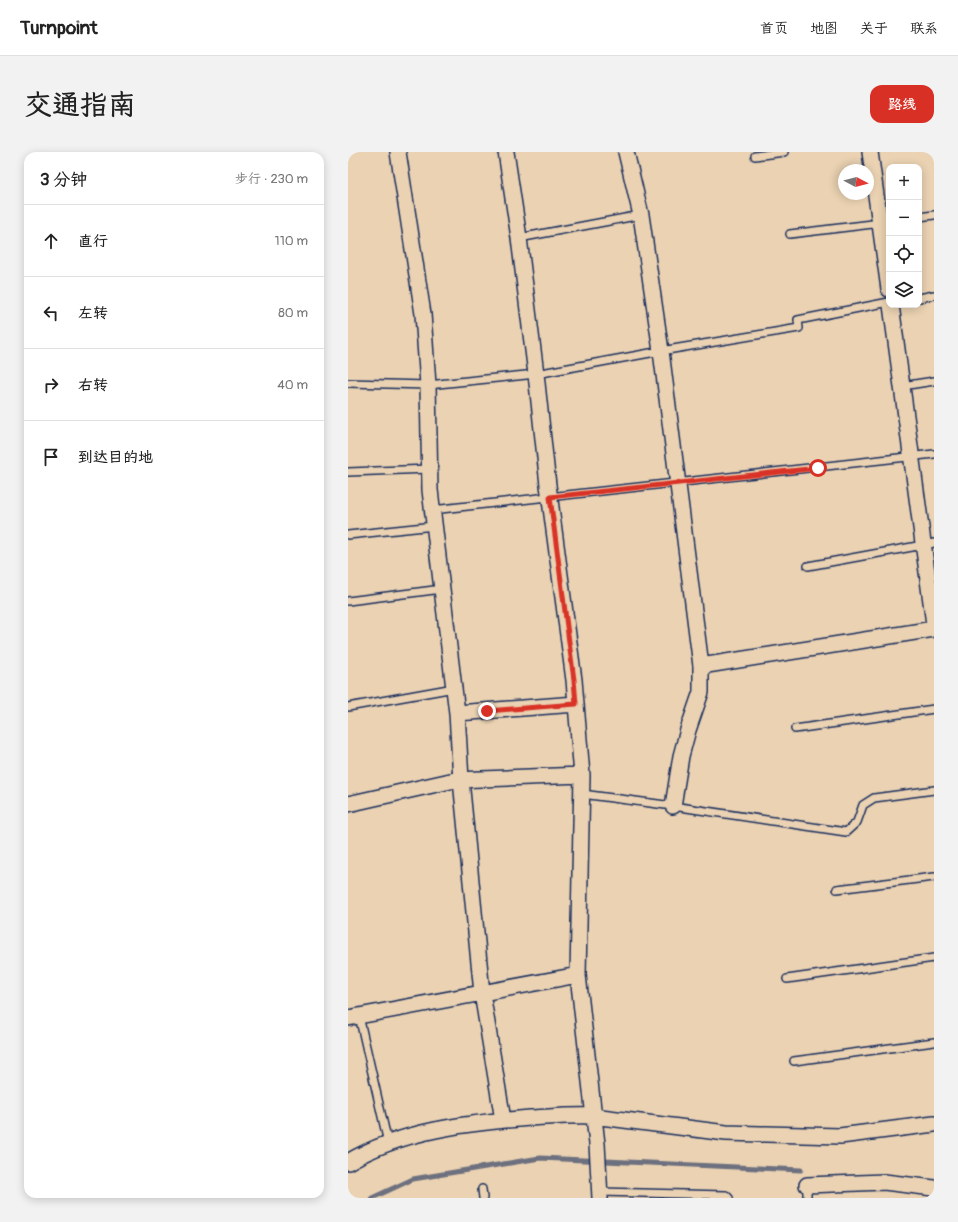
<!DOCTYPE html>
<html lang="zh">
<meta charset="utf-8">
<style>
body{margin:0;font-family:Pangolin,"LXGW WenKai TC",sans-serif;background:#f2f2f2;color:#222}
.controls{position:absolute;right:12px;top:12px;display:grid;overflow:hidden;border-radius:8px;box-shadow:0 2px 10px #0003}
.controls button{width:36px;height:36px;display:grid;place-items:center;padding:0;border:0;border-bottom:1px solid #e0e0e0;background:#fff;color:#222;font:20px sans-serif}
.compass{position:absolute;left:490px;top:12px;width:36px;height:36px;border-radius:50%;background:#fff;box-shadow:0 2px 10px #0003;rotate:97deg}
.stop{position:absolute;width:12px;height:12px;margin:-9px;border:3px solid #d93025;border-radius:50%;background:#fff}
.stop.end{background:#d93025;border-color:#fff;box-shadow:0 1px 4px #0008}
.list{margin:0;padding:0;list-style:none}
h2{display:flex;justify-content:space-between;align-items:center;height:52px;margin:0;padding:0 16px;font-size:17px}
h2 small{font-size:13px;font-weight:400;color:#767676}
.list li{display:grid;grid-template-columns:26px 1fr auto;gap:12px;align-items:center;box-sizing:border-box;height:72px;padding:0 16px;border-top:1px solid #e0e0e0}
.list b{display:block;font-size:15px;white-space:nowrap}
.list em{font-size:13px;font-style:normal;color:#767676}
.icon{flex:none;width:22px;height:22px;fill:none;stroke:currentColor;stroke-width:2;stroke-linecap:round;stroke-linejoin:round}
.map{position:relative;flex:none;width:586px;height:1046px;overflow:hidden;border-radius:12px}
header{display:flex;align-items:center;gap:24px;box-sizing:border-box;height:56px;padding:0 20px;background:#fff;border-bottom:1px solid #e0e0e0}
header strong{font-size:19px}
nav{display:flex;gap:22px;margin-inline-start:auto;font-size:14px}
.intro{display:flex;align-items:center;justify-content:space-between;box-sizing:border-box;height:96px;padding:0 24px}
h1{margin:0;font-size:28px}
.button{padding:10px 18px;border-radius:12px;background:#d93025;color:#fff;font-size:14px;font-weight:700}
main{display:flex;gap:24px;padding:0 24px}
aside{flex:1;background:#fff;border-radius:12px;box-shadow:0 2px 10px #0003}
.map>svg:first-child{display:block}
</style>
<header>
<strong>Turnpoint</strong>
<nav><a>首页</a><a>地图</a><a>关于</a><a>联系</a></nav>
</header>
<div class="intro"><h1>交通指南</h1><a class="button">路线</a></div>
<main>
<aside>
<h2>3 分钟<small>步行 · 230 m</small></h2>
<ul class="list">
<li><svg class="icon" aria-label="ahead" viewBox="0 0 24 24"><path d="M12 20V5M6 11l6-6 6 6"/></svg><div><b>直行</b></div><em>110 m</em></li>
<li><svg class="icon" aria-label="left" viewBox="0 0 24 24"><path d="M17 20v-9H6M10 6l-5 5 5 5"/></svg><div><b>左转</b></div><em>80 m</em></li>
<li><svg class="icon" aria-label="right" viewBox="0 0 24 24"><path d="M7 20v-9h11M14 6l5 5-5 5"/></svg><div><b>右转</b></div><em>40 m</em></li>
<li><svg class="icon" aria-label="arrive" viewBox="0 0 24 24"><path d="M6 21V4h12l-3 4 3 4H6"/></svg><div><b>到达目的地</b></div></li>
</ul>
</aside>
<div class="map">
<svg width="586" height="1046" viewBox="0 0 586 1046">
<rect width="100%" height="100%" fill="#ead2b2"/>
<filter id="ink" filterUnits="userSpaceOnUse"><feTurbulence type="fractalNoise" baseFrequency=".025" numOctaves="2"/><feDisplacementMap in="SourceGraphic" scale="8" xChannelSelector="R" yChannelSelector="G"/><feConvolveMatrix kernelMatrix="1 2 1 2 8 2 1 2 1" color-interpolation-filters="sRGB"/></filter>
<g filter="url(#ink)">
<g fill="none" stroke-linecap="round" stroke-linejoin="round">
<path stroke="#6d6f7f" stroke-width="5" d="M24 1046 65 1027 192 1006 453 1018"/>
<defs>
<path id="service" d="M407 4 436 0
M571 65 586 63
M442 82 541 70
M171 86 293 63
M571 146 586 143
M0 231 80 233 188 222 313 199 451 176 450 168 541 150
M554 234 586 229
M0 320 82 317
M84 358 586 302
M0 383 86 374
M460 414 586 391
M0 449 94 437
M0 555 106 536
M447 577 586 557
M234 642 325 654 498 680 509 670 515 653 526 646 586 638
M489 737 586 725
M439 827 586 806
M11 864 40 991
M446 909 586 890
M459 1033V1046
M134 1037 135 1046
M252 1040 378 1043 381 1046"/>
<path id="minor" d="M50 0 75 162 80 233 82 338 109 561 113 628 134 841 155 968
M158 0 171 86 188 222 200 333 226 528 234 623 230 823 249 992 252 1046
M278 0 293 63 313 199 353 514V540L340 578 333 604 325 654
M522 0 541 137
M543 153 586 472
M353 514 586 477
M109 561 228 552
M0 652 107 628 234 623
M0 866 230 823
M0 1010C54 978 120 971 182 966 203 965 224 963 245 964L378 981 492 984 586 972
M459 1033 536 1030 586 1036"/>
</defs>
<use href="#service" stroke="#1b2f5e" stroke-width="10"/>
<use href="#minor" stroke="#1b2f5e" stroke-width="18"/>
<use href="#service" stroke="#ead2b2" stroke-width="7"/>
<use href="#minor" stroke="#ead2b2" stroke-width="15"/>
</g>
</g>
<g fill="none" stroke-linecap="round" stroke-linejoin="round" filter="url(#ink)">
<path stroke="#d93025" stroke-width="5" d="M139 559 228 552 226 528 202 345 470 316"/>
</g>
</svg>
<div class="controls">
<button>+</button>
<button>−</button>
<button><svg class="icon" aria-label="locate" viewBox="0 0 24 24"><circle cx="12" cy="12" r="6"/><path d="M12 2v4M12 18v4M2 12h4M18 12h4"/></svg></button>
<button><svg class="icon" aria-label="layers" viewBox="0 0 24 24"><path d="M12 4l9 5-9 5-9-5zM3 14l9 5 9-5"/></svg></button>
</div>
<svg class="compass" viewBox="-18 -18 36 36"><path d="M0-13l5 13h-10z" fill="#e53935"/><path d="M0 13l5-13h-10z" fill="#767676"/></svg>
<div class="stop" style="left:470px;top:316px"></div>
<div class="stop end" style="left:139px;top:559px"></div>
</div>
</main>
